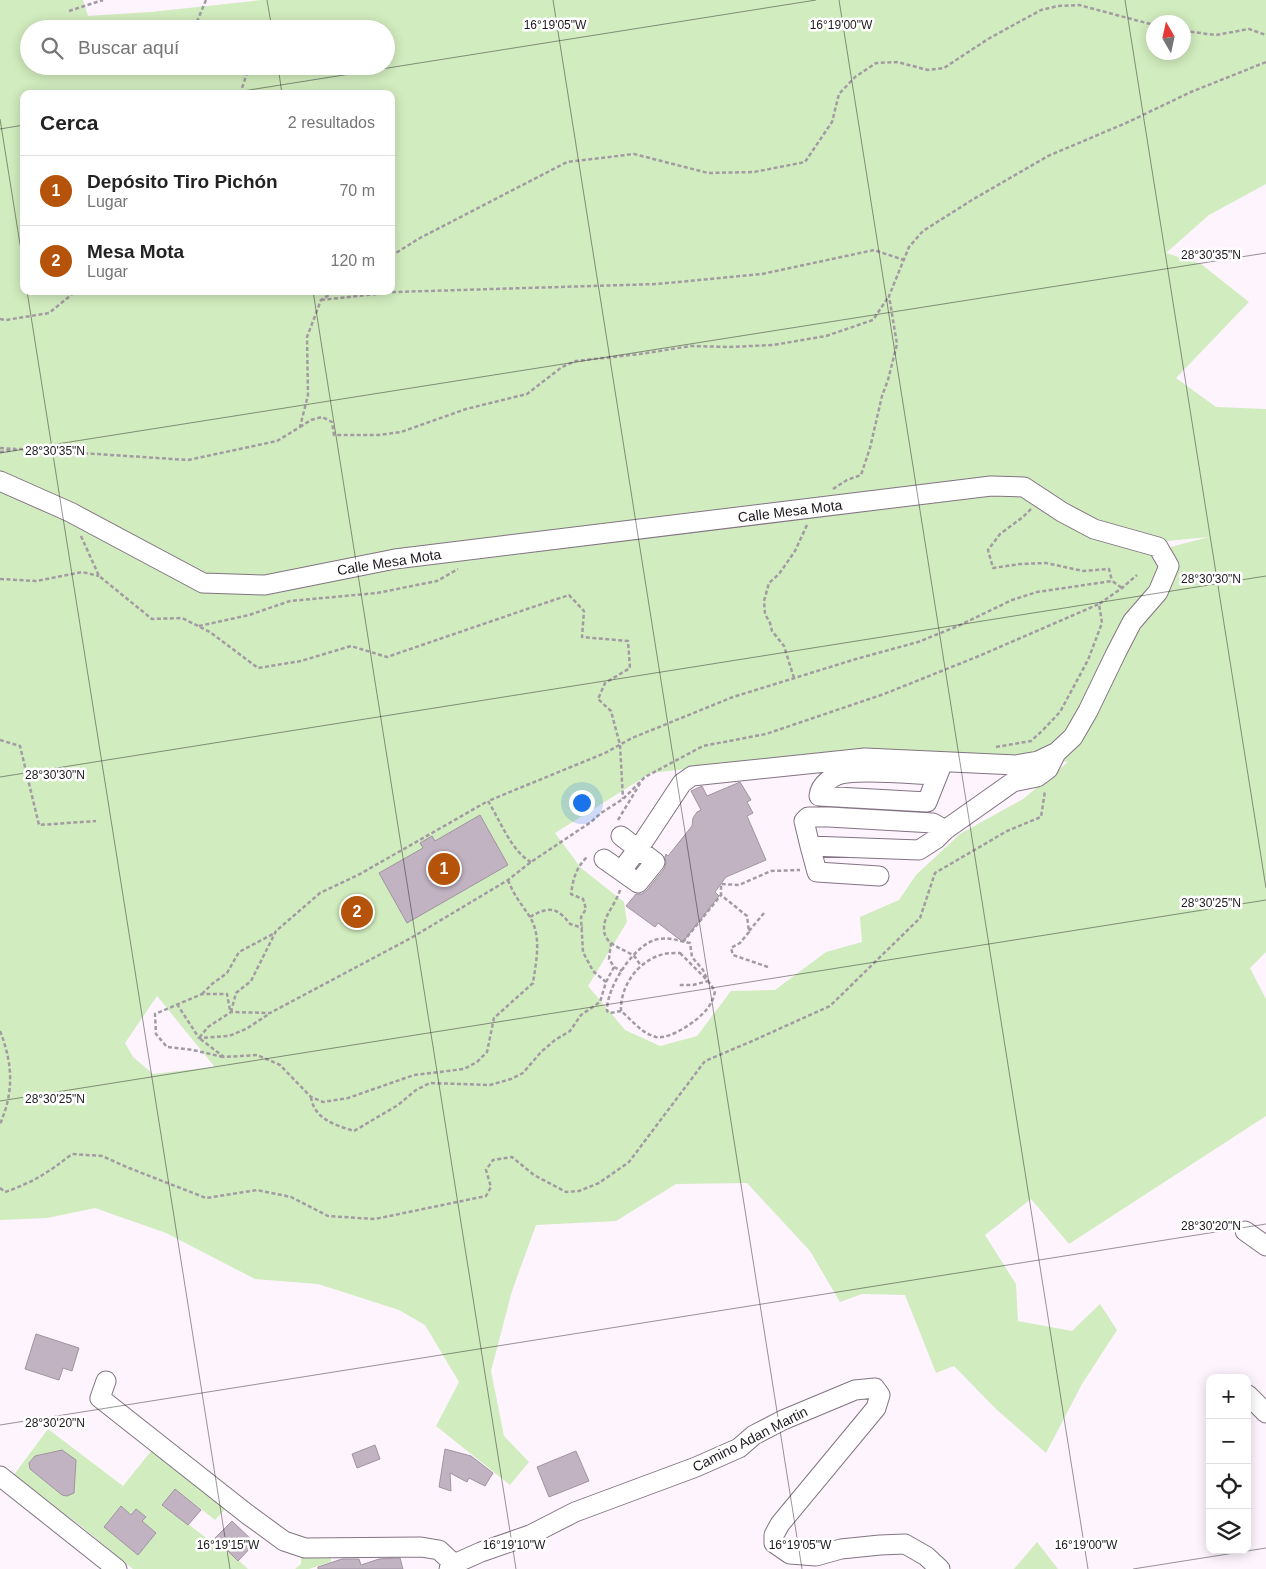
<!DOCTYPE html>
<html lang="es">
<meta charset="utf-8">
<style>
body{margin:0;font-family:Arial,sans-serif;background:#f6f6f6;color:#222}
.controls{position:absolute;right:15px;bottom:15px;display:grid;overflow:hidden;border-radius:10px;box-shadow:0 2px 12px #0003}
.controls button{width:45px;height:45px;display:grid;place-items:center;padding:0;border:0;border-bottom:1px solid #e0e0e0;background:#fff;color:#222;font:25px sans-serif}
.compass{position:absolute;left:1146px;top:15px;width:45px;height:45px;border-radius:50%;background:#fff;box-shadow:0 2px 12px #0003;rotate:351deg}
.you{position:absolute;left:581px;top:802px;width:18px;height:18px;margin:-12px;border:4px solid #fff;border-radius:50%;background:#1a73e8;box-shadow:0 0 0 8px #1a73e833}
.badge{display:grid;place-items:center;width:32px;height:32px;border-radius:50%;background:#b45309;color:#fff;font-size:16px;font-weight:700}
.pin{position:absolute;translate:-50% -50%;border:2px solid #fff;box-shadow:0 1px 5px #0006}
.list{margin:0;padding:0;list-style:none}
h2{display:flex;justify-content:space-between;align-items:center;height:65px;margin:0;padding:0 20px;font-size:21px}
h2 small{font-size:16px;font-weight:400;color:#767676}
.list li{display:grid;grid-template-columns:32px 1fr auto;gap:15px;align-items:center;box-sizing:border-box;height:70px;padding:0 20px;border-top:1px solid #e0e0e0}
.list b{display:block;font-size:19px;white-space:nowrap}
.list p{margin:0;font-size:16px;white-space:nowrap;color:#767676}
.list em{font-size:16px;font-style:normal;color:#767676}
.icon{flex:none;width:28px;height:28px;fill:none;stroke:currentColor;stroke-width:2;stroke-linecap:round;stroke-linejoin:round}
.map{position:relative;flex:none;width:1266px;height:1569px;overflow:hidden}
.search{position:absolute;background:#fff;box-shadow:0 2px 12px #0003;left:20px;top:20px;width:375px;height:55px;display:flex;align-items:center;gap:12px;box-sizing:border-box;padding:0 18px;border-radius:28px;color:#767676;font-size:19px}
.panel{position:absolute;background:#fff;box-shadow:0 2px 12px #0003;left:20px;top:90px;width:375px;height:205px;border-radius:10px}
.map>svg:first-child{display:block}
</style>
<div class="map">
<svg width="1266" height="1569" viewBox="0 0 1266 1569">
<rect width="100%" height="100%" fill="#fdf4fd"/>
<path fill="#d1ecbe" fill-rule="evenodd" d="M0 0H83L88 16 151 12 262 0H1266V184L1209 215 1166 253 1201 264 1249 302 1176 378 1216 407 1266 409V952L1250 968 1266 999V1116L1069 1244 1031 1199 985 1235 1016 1284 1018 1321 1072 1331 1100 1304 1117 1330 1082 1384 1046 1453 996 1409 954 1366 936 1373 905 1295 862 1294 840 1302 810 1251 747 1183 676 1184 616 1221 536 1225 512 1291 491 1371 504 1436 529 1462 510 1485 436 1426 459 1382 425 1325 399 1310 318 1284 255 1279 166 1233 95 1208 47 1218 0 1220ZM1154 22H1184V52H1154ZM29 29H386V66H29ZM24 94H391V291H24ZM1209 537 1151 552 1146 543ZM857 750 1013 756 1068 762 1023 799 960 834 916 875 899 900 860 917 862 942 826 952 775 990 731 991 697 1036 660 1046 625 1030 588 986 627 922 624 902 581 868 555 833 651 773ZM157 996 214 1066 213 1067 153 1074 133 1057 125 1043Z
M48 1429 123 1486 152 1450 227 1507 215 1520 175 1489 163 1505 209 1540 215 1538 248 1569H133L81 1526 13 1476Z
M1037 1542 1058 1569H1014Z
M331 1555V1562L309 1569H295L301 1564V1558Z"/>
<path fill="#c2b3c3" stroke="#a193a2" d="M740 782 751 800 747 802 753 813 747 816 766 860 726 877 715 892 719 896 683 942 658 923 655 927 626 906 636 894H642L647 890 664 869 666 863 665 857 666 854 668 856 692 826 693 818 697 812 701 810 691 791 702 786 707 796Z
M480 815 508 865 407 923 379 873 423 848 420 843 432 836 435 841Z
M36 1334 79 1348 72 1371 63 1368 59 1380 25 1369Z
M375 1445 380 1459 357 1468 352 1454Z
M445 1449 471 1456 493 1473 485 1486 469 1478 467 1482 450 1473 451 1491 439 1487Z
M62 1450 76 1460 74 1493 67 1496 62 1495 30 1469 29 1463 35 1456Z
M576 1451 589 1481 549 1497 537 1467Z
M175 1489 201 1510 188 1525 162 1505Z
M121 1506 131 1515 136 1509 146 1517 142 1521 156 1533 138 1555 104 1527Z
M232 1521 255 1543 238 1561 215 1538Z
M400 1558 403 1569H318V1567L342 1559H359L361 1565 379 1559Z"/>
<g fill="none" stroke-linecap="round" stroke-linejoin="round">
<defs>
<path id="minor" d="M0 481 70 512 203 583 265 585 395 559 991 486 1024 487 1062 512 1094 529 1158 547 1169 566 1158 592 1132 622 1116 653 1088 711 1073 737 1057 752 1038 761 1016 765 865 758 692 776 682 783 641 845 621 871
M937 775C910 774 874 770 847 773 834 774 820 784 819 796L927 802 943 762
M945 830 933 823 829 817H808L804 821 810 846 919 850 936 839 945 830 1013 782 1037 777 1048 769 1056 753
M810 846 817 872 879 876
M604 859 638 883 655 862 621 836
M1245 1231 1266 1246
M106 1381 100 1398 247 1514 284 1541 305 1548 421 1547 439 1550 454 1564
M1248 1395 1266 1413
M0 1476 117 1569
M449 1569 454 1564 481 1552 530 1535 575 1512 696 1467 739 1448 754 1435 783 1420 855 1390 875 1388 880 1395 876 1408 780 1524 774 1535V1543L790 1554 816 1556 841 1549 880 1545 905 1544 926 1556 940 1569"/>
</defs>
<use href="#minor" stroke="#827482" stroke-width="21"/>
<path stroke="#a39ba3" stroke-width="2.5" stroke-dasharray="4 2.5" stroke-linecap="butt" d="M206 0 195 26 223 29
M69 11 103 0
M1184 31 1216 35 1249 29 1266 35
M240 94 247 73 240 66
M391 256 420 238 567 162 634 154 708 173 754 172 805 162 832 122 839 94 855 77 876 63 897 62 928 70 944 68 988 39 1019 22 1041 10 1058 6 1079 5 1154 25
M321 300 395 292 657 284 762 274 874 250 904 260
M0 319 6 320 49 313 76 291
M300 427 311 420 322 417 332 422 334 435H379L401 432 466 409 527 394 562 367 576 361 640 354 691 346 729 347 773 345 826 336 873 320 889 296
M0 448 16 449
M0 452 20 449 188 460 277 441 300 427 308 395 307 337 321 300 335 291
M833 489 847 480 861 475 870 448 882 396 888 380 897 344 889 296 909 247 923 231 972 200 1048 156 1126 123 1191 92 1266 62
M1031 509 1023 517 1000 534 988 550 993 568 1020 564 1046 563 1083 571 1109 569 1112 581
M81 536 99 576 152 619 182 618 210 632 258 668 301 661 351 646 387 657 530 608 569 595 584 611 582 637 628 641 630 668 605 683 598 699 611 711 620 745 623 799
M0 579 36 581 82 572 99 576
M199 626 249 615 290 601 377 593 437 581 458 569
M794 678 784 646 772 631 770 623 765 614 764 601 769 583 779 574 795 551 807 525
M0 740 20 746 39 825 96 821
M996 747 1031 741 1043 730 1060 712 1088 660 1102 623 1099 604 1122 588 1137 575
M618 820 641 782
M531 862C511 851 500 820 488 801L605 753 632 738 733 697 856 659 918 642 958 626 1012 600 1037 592 1112 581 1122 588
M508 880C513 894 522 905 530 917 542 937 536 962 533 983L494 1018 487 1052 477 1062 464 1069 414 1075 348 1098 323 1102 311 1097 280 1065 257 1055 224 1057 199 1038 208 1027 231 1012 270 1013 411 938 508 880 531 862 591 822 601 813 623 799 645 777 703 746 766 734 884 694 979 656 1099 604
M620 890C617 900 610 909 606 918 598 942 615 945 631 954 636 956 638 962 641 966
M530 917C549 906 557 907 570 924L583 928
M749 931 764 913
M683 942 721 895
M680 953 708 981 715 991C714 998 711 1004 707 1009 699 1020 670 1040 656 1037 641 1033 632 1020 621 1011 620 985 639 960 664 954 669 953 675 953 680 953Z
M614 967 622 971
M768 967 733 955 731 948 740 943 749 932 747 916 721 895V884L739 885 771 871 800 870
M606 982 614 967 609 959 611 943
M202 994 212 984 227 973 239 952 273 934
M177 1004 199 1038 229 1036 246 1029 269 1014
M621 1011 610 1013 607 1011C606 988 635 942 659 939 670 937 679 941 690 943L692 957 703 970 708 981 693 985H679
M231 1012 236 993 251 981 276 931 320 893 360 874 488 801
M0 1031C13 1064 14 1092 0 1124
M223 1057 193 1050 167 1047 156 1034 155 1014 202 994H227L230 1010
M311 1097C314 1119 335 1125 354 1131L398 1105 416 1090 430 1083 490 1085 511 1079 523 1073 541 1052 555 1040 570 1031 581 1015 600 1002 606 982 593 971 583 952 581 917 586 909 583 899 571 894C573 879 576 868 587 857
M0 1188 5 1192C34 1182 49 1172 72 1154L102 1156 129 1168 206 1198 257 1190 291 1197 328 1216 375 1219 486 1196 491 1187 486 1170 493 1160 512 1157 534 1175 566 1192 579 1191 599 1183 629 1162 705 1061 750 1042 830 1006 920 918 935 873 1007 831 1041 817 1045 791"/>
<use href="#minor" stroke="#fff" stroke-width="19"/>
</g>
<path fill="none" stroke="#1e191e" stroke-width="1" stroke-opacity="0.45" d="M267 0 272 29M553 0 802 1569M839 0 1088 1569M1125 0 1266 888M278 66 282 94M224 94 816 0M0 119 24 269M0 129 24 125M27 291 230 1569M313 291 516 1569M0 453 1266 253M0 777 1266 576M0 1101 1266 900M0 1425 1266 1224M1133 1569 1266 1548"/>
<g text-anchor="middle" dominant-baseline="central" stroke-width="5" stroke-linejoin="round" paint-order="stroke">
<g font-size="14" fill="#1e191e" stroke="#fff">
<text transform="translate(790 511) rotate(-7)">Calle Mesa Mota</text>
<text transform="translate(389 562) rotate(-9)">Calle Mesa Mota</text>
<text transform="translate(750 1439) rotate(-27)">Camino Adan Martin</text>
</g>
</g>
<g font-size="12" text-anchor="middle" fill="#1e191e" stroke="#fff" stroke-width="5" stroke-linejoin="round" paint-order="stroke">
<text x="555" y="29">16°19'05"W</text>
<text x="841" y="29">16°19'00"W</text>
<text x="1211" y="259">28°30'35"N</text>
<text x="55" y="455">28°30'35"N</text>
<text x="1211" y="583">28°30'30"N</text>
<text x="55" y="779">28°30'30"N</text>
<text x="1211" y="907">28°30'25"N</text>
<text x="55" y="1103">28°30'25"N</text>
<text x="1211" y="1230">28°30'20"N</text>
<text x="55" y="1427">28°30'20"N</text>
<text x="228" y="1549">16°19'15"W</text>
<text x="514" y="1549">16°19'10"W</text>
<text x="800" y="1549">16°19'05"W</text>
<text x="1086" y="1549">16°19'00"W</text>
</g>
</svg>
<div class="controls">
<button>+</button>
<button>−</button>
<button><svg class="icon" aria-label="locate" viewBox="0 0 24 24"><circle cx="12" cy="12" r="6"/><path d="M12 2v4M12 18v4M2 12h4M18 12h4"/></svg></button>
<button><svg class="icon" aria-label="layers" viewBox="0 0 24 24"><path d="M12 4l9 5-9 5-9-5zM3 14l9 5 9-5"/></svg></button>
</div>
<svg class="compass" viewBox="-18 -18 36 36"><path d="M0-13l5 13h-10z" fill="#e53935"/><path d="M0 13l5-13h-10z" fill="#767676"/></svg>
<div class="you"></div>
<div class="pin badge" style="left:444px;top:869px">1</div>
<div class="pin badge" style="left:357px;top:912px">2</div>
<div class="search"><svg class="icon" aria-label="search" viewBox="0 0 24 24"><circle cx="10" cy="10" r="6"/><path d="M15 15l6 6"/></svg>Buscar aquí</div>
<section class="panel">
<h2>Cerca<small>2 resultados</small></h2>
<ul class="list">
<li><span class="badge">1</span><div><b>Depósito Tiro Pichón</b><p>Lugar</p></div><em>70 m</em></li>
<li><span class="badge">2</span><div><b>Mesa Mota</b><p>Lugar</p></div><em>120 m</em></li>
</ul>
</section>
</div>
